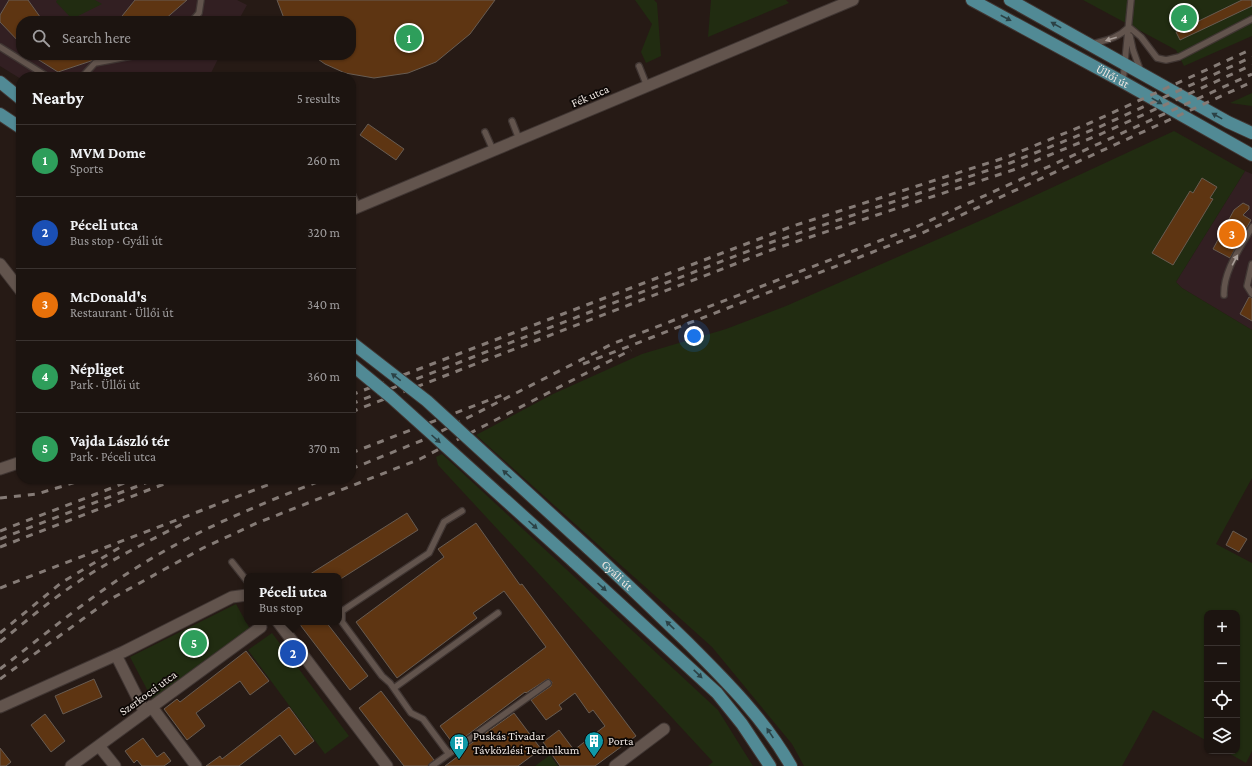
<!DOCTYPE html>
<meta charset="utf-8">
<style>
body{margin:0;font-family:"Crimson Pro",serif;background:#29211e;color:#f1f3f6}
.controls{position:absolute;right:12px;bottom:12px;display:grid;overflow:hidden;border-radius:8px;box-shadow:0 1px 3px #0004}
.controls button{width:36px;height:36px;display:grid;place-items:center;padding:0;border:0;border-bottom:1px solid #3a3330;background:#1c1410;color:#f1f3f6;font:20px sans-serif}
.you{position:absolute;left:694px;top:336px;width:14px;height:14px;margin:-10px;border:3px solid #fff;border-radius:50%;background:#1a73e8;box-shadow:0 0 0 6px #1a73e833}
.badge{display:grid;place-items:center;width:26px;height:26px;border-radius:50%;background:#2563eb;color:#fff;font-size:13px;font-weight:700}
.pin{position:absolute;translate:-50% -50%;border:2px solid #fff;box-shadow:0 1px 4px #0006}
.popup{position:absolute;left:244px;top:573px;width:98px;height:52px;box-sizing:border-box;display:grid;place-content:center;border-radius:8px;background:#1c1410;filter:drop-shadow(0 1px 3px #0005);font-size:13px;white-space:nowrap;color:#a09e9f}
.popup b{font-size:15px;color:#f1f3f6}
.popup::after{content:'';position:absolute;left:50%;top:100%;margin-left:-8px;border:8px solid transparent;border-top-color:#1c1410}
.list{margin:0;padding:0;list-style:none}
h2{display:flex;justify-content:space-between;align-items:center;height:52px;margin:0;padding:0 16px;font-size:17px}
h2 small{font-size:13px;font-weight:400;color:#a09e9f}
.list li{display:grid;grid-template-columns:26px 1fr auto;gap:12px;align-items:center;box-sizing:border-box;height:72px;padding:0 16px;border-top:1px solid #3a3330}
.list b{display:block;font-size:15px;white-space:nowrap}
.list p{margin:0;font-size:13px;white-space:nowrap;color:#a09e9f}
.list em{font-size:13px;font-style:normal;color:#a09e9f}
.icon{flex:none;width:22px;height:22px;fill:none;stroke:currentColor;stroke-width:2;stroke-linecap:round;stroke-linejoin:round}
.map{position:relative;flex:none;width:1252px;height:766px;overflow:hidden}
.search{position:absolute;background:#1c1410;box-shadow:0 1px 3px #0004;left:16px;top:16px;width:340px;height:44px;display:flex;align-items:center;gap:10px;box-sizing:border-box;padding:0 14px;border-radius:16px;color:#a09e9f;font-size:15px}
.panel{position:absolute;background:#1c1410;box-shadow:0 1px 3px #0004;left:16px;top:72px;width:340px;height:412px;border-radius:16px}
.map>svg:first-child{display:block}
</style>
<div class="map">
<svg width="1252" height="766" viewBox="0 0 1252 766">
<rect width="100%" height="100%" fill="#261a15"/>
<path fill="#321f22" d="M0 0H237L247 5 238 21H21V55H220L209 77H157L148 72 145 77H102L94 73 92 77H21V79L0 66Z
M1245 171 1252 174V330L1182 288 1176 282Z"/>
<path fill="#212c11" d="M57 0H95L102 4 72 19 56 2Z
M635 0H654L657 3 661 56 646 63 641 52 652 24Z
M711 0H786L789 3 708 37Z
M1083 0H1252V36L1184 66 1176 50Z
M1252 93V106L1230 103Z
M1174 131 1245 171 1176 282 1182 288 1252 330V478L1216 544 1252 563V751L1246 763 1225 751H1237V613H1207V741L1153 710 1122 766H804L792 744 712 647 476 435 553 394 642 354 726 329 786 306 984 219Z
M442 454 718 710 753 766H708L713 762 438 465 436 457Z
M236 604 250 629 152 699 130 657Z
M272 633 349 736 325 754 248 650Z
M550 755 558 766H535Z"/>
<path fill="#5e3512" stroke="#685c52" d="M9 0H28L43 21H21V44L0 22V15Z
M135 0H187L163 21H118Z
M277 0H495L470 34 436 62 408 73 374 78 345 73 325 64 312 55H351V21H285Z
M1242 0H1252V6L1180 40 1176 32Z
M31 55H103V57L58 72Z
M368 124 404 149 396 160 360 135Z
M1202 178 1217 187 1210 198 1213 199 1173 265 1152 253 1190 191 1193 193Z
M1243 203 1249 206V209L1243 215 1251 220 1230 258 1213 249 1234 210Z
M1249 297 1252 298V321L1240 314Z
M407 513 418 530 339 580V576H307Z
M476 523 520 585 522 584 636 736 595 766H560L543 742 559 730 574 750 605 726 593 710 589 713 575 693 559 705 562 709 546 720 531 700 551 686 552 682 549 679 546 680 526 693 525 692 454 745 440 726 546 647 504 591 473 613 477 618 397 678 356 622 444 557 438 549Z
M1233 531 1247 539 1239 552 1226 545Z
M298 622H326L368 676 350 690Z
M246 651 269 681 250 695 240 681 196 713 205 726 187 740 164 709 177 699 180 702Z
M94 679 102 697 63 714 55 696Z
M381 691 434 760 428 766H404L359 708Z
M289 707 314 741 295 755 280 735 239 766H206L220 756 222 759Z
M514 713 541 749 518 766H445L461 754 459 752Z
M45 714 65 741 51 752 31 725Z
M143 738 157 757 164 752 171 761 164 766H142L137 760 134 763 125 751Z
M0 748 11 762 6 766H0Z"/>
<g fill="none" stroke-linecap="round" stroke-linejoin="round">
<defs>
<path id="service" d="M192 21 199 13 201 0
M1129 27 1141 37 1157 58 1166 60 1179 57 1252 19
M1130 36 1133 50 1141 72
M1092 44C1107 40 1118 38 1129 27
M0 47 48 77
M639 66 647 86
M82 77 95 63 137 55
M1123 81 1131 0
M512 121 519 139
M485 132 493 150
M351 191 358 207
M1252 264 1247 286 1252 294
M1224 295C1223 271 1241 247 1252 227
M232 562 247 581
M394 688 498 613
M449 754 423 719 411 713 390 683 382 676 342 622V611L429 553 444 522 462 511
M432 766 548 683"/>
<path id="minor" d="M351 210 853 0
M0 264 21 291
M0 469 21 462
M278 622 387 766
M116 655 144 711
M151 706 196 766
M0 707 123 652 232 597 247 595
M99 746 115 766
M71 766 261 627
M615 766 664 729"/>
<g id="primary">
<path id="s1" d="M972 0 1123 82 1252 155"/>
<path d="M1010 0 1228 122 1252 133"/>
<path d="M0 82 21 99"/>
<path d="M0 114 21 128"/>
<path id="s2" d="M588 548C622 579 656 612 689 644 727 682 764 719 791 766"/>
<path d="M573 561 717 693 742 724 770 766"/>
</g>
</defs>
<use href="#service" stroke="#403633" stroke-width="8"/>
<use href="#minor" stroke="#403633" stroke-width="13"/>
<use href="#primary" stroke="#403633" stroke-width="14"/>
<use href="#service" stroke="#62544d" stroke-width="5.5"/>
<use href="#minor" stroke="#62544d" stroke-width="11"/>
<use href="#primary" stroke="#518a95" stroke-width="12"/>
<path stroke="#857b76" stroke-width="3" stroke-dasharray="7 7" stroke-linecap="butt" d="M583 364 922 233 1252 82
M351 395 793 226 1007 157 1092 122 1252 49
M351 404 772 242 1010 163 1097 128 1252 57
M351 412 774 249 1013 170 1101 134 1252 65
M351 453 505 394
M351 469 428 438 612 344 918 226 1252 74
M0 498 37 494 86 479
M0 531 135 479
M0 539 156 479
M0 547 177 479
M0 588 283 479
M0 633 61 583 122 546
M0 642C24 623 47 603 72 586 108 561 147 542 186 522
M0 669C47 633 93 594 144 563 201 528 263 503 325 479
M0 679 109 600 203 548 257 523 420 459 631 350"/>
<defs>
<path id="primary-bridge" d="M351 342 427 401 588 548
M351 364 391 397 573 561"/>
</defs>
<use href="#primary-bridge" stroke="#403633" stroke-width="14" stroke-linecap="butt"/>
<use href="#primary-bridge" stroke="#518a95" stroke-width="12"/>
</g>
<defs><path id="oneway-solid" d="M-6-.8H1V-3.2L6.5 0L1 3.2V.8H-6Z"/></defs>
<g fill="#2b4246">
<use href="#oneway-solid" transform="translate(1006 18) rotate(28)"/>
<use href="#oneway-solid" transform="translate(1056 25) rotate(-151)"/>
<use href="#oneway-solid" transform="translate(1157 101) rotate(29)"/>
<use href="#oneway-solid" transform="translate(1217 116) rotate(-151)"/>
<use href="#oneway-solid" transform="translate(396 377) rotate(-142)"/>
<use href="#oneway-solid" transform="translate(436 439) rotate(42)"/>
<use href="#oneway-solid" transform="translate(507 474) rotate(-138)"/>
<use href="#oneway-solid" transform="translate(533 525) rotate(42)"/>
<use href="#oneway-solid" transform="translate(602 587) rotate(42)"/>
<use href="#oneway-solid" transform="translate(670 625) rotate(-136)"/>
<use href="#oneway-solid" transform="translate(698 674) rotate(44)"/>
<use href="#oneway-solid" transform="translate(770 733) rotate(-124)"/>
</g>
<g fill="#a89d97">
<use href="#oneway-solid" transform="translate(1111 39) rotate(163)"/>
<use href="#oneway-solid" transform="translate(1235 260) rotate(-62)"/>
</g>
<defs>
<symbol id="building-pin" viewBox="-11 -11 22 30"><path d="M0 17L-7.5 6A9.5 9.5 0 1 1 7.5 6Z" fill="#0f9aa8" stroke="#0c0705"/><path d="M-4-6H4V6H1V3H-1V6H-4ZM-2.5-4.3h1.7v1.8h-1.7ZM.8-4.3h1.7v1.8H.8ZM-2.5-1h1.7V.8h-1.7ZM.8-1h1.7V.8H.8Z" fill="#fff"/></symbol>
</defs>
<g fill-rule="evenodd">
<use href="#building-pin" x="583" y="730" width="22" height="30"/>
<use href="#building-pin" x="448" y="732" width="22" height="30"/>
</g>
<g text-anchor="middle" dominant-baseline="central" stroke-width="3.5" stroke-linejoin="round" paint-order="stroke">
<g font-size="12" fill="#eee6e1" stroke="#0c0705">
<text stroke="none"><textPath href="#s1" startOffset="160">Üllői út</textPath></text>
<text transform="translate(590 96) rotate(-23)">Fék utca</text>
<text stroke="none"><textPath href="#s2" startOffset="40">Gyáli út</textPath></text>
<text transform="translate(148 693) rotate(-36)">Szerkocsi utca</text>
</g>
<g font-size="12" fill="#eee6e1" stroke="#0c0705" text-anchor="start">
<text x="473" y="736">Puskás Tivadar<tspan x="473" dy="14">Távközlési Technikum</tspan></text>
<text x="608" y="741">Porta</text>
</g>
</g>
</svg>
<div class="controls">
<button>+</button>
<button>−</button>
<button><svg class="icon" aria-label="locate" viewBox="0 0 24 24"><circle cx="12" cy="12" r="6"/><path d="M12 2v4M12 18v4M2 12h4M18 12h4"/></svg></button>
<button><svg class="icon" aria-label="layers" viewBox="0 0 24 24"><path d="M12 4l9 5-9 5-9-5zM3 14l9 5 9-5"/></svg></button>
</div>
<div class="you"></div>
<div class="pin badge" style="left:409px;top:38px;background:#2e9e5b">1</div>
<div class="pin badge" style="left:293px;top:653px;background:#1a4fb4">2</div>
<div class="popup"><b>Péceli utca</b>Bus stop</div>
<div class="pin badge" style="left:1232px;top:234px;background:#e8710a">3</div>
<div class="pin badge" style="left:1184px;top:18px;background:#2e9e5b">4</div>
<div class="pin badge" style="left:194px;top:643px;background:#2e9e5b">5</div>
<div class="search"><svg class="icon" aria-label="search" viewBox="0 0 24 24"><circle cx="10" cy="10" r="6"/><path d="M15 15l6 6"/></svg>Search here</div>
<section class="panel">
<h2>Nearby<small>5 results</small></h2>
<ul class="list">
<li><span class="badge" style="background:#2e9e5b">1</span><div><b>MVM Dome</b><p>Sports</p></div><em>260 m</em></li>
<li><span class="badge" style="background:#1a4fb4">2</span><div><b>Péceli utca</b><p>Bus stop · Gyáli út</p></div><em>320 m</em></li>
<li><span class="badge" style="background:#e8710a">3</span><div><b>McDonald's</b><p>Restaurant · Üllői út</p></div><em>340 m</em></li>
<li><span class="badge" style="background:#2e9e5b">4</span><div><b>Népliget</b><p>Park · Üllői út</p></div><em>360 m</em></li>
<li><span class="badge" style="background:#2e9e5b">5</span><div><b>Vajda László tér</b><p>Park · Péceli utca</p></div><em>370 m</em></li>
</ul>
</section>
</div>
